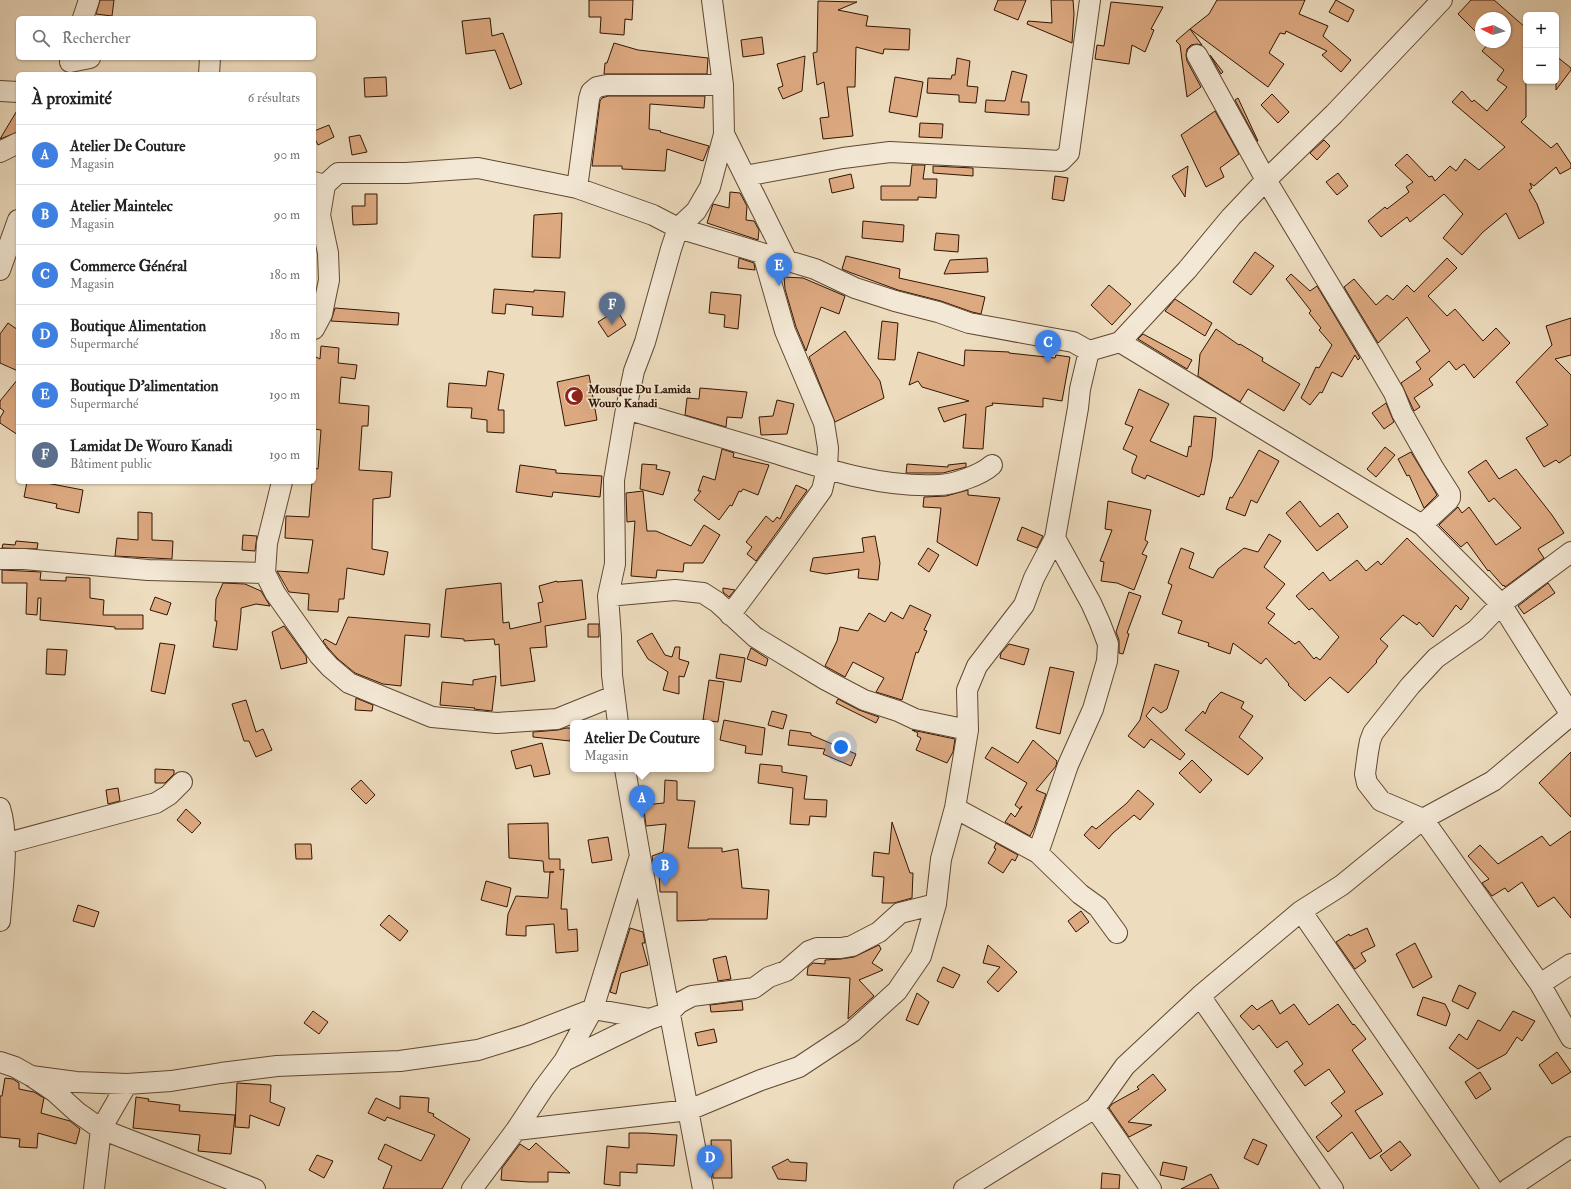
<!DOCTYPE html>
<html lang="fr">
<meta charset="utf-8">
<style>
body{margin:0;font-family:"IM FELL Double Pica",serif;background:#f2f2f2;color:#222}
.controls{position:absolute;right:12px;top:12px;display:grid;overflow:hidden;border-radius:6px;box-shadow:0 1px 3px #0004}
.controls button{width:36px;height:36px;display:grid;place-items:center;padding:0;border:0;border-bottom:1px solid #e0e0e0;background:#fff;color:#222;font:20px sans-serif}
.compass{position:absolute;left:1475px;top:12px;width:36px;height:36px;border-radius:50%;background:#fff;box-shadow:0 1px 3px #0004;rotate:275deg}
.you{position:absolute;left:841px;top:747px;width:14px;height:14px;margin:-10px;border:3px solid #fff;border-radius:50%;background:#1a73e8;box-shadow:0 0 0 6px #1a73e833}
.badge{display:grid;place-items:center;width:26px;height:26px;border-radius:50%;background:#d93025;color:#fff;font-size:13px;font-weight:700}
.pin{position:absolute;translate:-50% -33px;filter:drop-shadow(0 1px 2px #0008)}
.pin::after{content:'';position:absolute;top:21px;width:14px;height:12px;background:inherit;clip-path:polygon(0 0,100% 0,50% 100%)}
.popup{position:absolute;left:570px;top:720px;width:144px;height:52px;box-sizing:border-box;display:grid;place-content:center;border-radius:6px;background:#fff;filter:drop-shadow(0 1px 3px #0005);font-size:13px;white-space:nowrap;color:#767676}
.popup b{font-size:15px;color:#222}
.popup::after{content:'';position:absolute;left:50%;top:100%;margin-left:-8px;border:8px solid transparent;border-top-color:#fff}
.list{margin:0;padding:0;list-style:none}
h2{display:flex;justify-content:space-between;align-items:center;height:52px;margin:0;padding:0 16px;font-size:17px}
h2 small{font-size:13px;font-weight:400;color:#767676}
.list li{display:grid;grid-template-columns:26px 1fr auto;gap:12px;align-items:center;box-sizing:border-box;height:60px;padding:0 16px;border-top:1px solid #e0e0e0}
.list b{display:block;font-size:15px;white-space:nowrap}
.list p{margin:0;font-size:13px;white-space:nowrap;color:#767676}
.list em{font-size:13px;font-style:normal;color:#767676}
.icon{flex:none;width:22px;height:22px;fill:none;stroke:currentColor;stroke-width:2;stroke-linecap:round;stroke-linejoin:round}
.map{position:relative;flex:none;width:1571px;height:1189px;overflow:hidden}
.search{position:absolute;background:#fff;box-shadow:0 1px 3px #0004;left:16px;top:16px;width:300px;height:44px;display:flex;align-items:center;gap:10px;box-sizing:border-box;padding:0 14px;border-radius:6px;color:#767676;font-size:15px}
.panel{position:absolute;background:#fff;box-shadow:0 1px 3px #0004;left:16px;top:72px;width:300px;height:412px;border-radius:6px}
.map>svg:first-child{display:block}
</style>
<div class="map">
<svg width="1571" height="1189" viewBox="0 0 1571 1189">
<rect width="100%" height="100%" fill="#eddcbe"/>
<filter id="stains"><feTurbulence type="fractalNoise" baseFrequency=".005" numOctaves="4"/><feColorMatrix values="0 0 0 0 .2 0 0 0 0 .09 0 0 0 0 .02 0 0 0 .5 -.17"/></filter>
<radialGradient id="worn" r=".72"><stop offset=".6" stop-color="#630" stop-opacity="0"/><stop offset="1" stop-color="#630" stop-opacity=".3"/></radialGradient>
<path fill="#dda981" stroke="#321502" d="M100 0H114L112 16 96 14Z
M589 0H633L632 20 625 19 624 35 600 33 601 17H589Z
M998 0H1026L1018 20 994 10Z
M1051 0H1073L1074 14 1072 43 1027 24 1028 21 1052 23Z
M1217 0H1305L1299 14 1328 26 1323 36 1351 60 1341 72 1322 55 1327 51 1286 31 1285 34 1280 33 1269 53 1284 64 1268 87 1190 29 1209 14Z
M1336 0 1354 10 1348 22 1329 12Z
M1471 0H1494L1526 28V117L1521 122 1551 148 1557 143 1571 164V168L1560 174 1556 167 1534 186 1530 183 1532 188 1529 190 1537 204 1544 223 1519 239 1506 213 1483 232 1462 255 1443 238 1463 214 1444 194 1410 222 1407 217 1381 237 1368 221 1385 207 1387 209 1409 192 1406 187 1413 182 1395 165 1407 154 1429 177 1432 176 1435 181 1450 166 1456 171 1465 159 1479 170 1505 147 1452 102 1462 91 1472 102 1474 100 1487 111 1507 87 1497 80 1504 70 1482 51 1488 44 1485 42H1505V18H1481V37L1458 14Z
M818 1 857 2 838 10 868 16 866 26 910 29 909 50 884 49 883 54 856 47 855 87H847L853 136 823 139 820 118 829 117 824 82 817 85 813 53 817 52Z
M1111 2 1163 7 1151 29 1154 30 1145 52 1132 45 1129 64 1095 59 1097 45 1104 46Z
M490 18 492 36 503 33 522 84 510 89 495 50 466 54 462 21Z
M1190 29 1202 45 1197 44 1191 45 1187 49 1186 55 1187 61 1201 87 1187 97 1180 45 1176 41Z
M762 37 764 54 743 57 741 40Z
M614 43 638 50 708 58 707 74H604L605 63H607Z
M1210 55 1223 72 1221 74Z
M805 56 802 91 783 99 778 88 783 86 777 64Z
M1556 56 1571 68V70L1556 90Z
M957 58 970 61 967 86 978 87 976 103 959 102V95L927 93 928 78 951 79 952 75H955Z
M1012 71 1027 75 1021 102H1029V115L985 112 986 100 1005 101Z
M386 77 387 96 365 97 364 78Z
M895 77 923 82 917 117 889 112Z
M1272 94 1289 112 1278 123 1261 105Z
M608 96H705L704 108 650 104 649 129 661 131 660 132 709 146 703 161 667 149 665 171 622 169V166H592L600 101 602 98Z
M1238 98 1258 141H1257L1235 100Z
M18 109V132L0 139Z
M1215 111 1239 154 1220 168 1224 177 1206 187 1181 135Z
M920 123 943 124 942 138 919 137Z
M329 125 334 137 318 145 314 137V131Z
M360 135 367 152 352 155 349 137Z
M1324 140 1330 146 1317 160 1310 153Z
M912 165H925L923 179H937L936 198 918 197V200H881V186H910Z
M933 166 973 168V176L933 173Z
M1188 166 1185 197 1172 176Z
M1338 173 1348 186 1337 195 1326 182Z
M851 174 854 188 832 193 829 179Z
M1055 176 1068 178 1064 201 1052 199Z
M730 192 740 193 747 206 746 220 754 221 759 230 758 240 707 223 713 204 729 208Z
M365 194H377V224L353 225 352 206H365Z
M562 213 560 258 532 257 534 215Z
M863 221 904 225 903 242 862 238Z
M936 233 959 235 958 252 934 250Z
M1255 252 1274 266 1251 295 1233 282Z
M846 256 900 269 899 278 985 297 981 314 972 312 941 301 898 290 849 272 842 269Z
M739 258 754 263 755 270 738 268Z
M987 258 988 272 944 274 950 260Z
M1447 258 1457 268 1428 296 1447 316 1455 309 1483 341 1496 328 1510 343 1474 378 1464 364 1456 370 1449 361 1429 379 1433 385 1414 398 1420 407 1414 411 1401 383 1421 369 1416 362 1430 351 1407 317 1378 343 1344 287 1354 279 1376 305 1387 295 1393 300 1407 285 1414 292Z
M1291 274 1310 291 1317 286 1360 358 1358 360 1355 355 1342 377 1332 372 1322 393 1320 392 1310 405 1301 398 1316 367 1319 368 1332 345 1319 330 1321 328 1309 313 1311 311 1286 279Z
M784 277 803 278 845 296 839 314 821 307 806 351 796 327 785 289Z
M1109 285 1131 304 1112 325 1091 305Z
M494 289 534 292V290L565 292 563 317 532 315 533 307 506 304 505 314 492 313Z
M711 292 741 295 738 329 724 327 725 315 709 313Z
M1175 299 1212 323 1205 336 1165 311Z
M335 308 399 313 398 325 331 321Z
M617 310 626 325 608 337 598 322Z
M1571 318V355L1555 359 1571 375V455L1559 463 1556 460 1544 467 1526 438 1548 425 1516 382 1552 345 1546 326Z
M882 321 898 323 895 360 878 359Z
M8 323 18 330V371L0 363V334Z
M1216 329 1239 345 1240 344 1263 358 1262 361 1300 384 1284 411 1248 389 1240 402 1198 376 1200 354Z
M845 331 880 381 884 398 835 422 809 357Z
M1143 334 1192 360 1187 369 1138 339Z
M321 346 339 348 338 363 357 365 355 379 341 377 339 403 369 406 368 426H362L359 470 392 472 390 497 373 499 372 549 388 552 384 575 347 568 344 599H339L338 612 308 610 309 594 289 592 277 571 308 573 313 540 285 538 286 516 309 517 312 482H314V468L318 469 321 430 314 429V356L320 359Z
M965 350 1009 352V353L1055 358 1056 355 1070 357 1062 401 1043 398V407L992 403 993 405 986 407 983 449 963 448 966 414 944 422 938 408 969 401 922 387 918 381 909 385 918 352 964 366Z
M488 371 504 374 498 410H504V433L487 432V420L471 418 472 408 447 407 449 383 486 386Z
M589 375 597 420 565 426 557 382Z
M18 379V435L0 423V418L4 411 0 408V401Z
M700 388 747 392 742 418 727 417 726 427 685 415 687 398 699 399Z
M1139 389 1169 404 1150 441 1187 457 1189 446 1191 447 1194 416 1216 418 1212 458 1204 495 1201 494 1199 497 1147 475 1145 479 1132 473V468L1137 456 1123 449 1133 427 1125 424Z
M777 400 794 404 787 434 761 435 759 417 773 416Z
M1386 403 1394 422 1384 429 1372 413Z
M1385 447 1395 455 1376 477 1367 469Z
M722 449 734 453 733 457 769 465 758 495 743 489 741 492 739 491 732 506 730 505 719 520 694 500 701 491H698L703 476 715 480Z
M1259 450 1279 461 1257 503 1251 500 1245 516 1226 509 1230 497 1232 498 1241 483Z
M1411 452 1437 495 1424 508 1409 475 1407 476 1398 459Z
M1486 460 1499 479 1516 469 1552 515 1564 533 1538 549 1544 558 1505 587 1504 585 1503 586 1489 570 1488 571 1467 542 1461 547 1439 525 1458 507 1462 513 1469 507 1496 545 1521 528 1494 498 1489 502 1468 472Z
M966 463V467L943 473H906L907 464 948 467V465Z
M642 464 657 465 656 469 670 472 663 495 640 489Z
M520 465 556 470V473L602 476 600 497 553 492 552 497 516 492Z
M27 482H41L83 490 79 513 56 508 57 504 24 497Z
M796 485 807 490 806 492 756 561 747 554 752 547 746 542 766 516 773 522 777 517 780 519Z
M968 490V495L1000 498 977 566 937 542 941 508 923 507 924 497 946 496Z
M643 491 647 531H656L691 546 704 525 720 535 703 563H684L683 572 657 570 656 578 631 576 635 521 627 522 626 493Z
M1108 501 1151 510 1145 540 1148 542 1142 554 1147 556 1134 590 1117 583 1101 581 1104 562 1100 561 1112 530 1105 529Z
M1300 501 1320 527 1338 513 1348 527 1317 551 1286 513Z
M138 512 152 513V540L173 541 172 559 115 556 117 538 138 540Z
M1022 527 1043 536 1037 548 1017 540Z
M1269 534 1281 541 1264 567 1285 584 1266 608 1275 614 1268 623 1295 644 1299 641 1314 659 1316 657 1320 660 1339 637 1312 608 1309 610 1296 596 1323 572 1330 581 1357 560 1366 571 1378 561 1381 565 1407 538 1469 598 1461 610 1456 605 1433 637 1419 622 1417 625 1403 615 1380 639 1388 646 1376 661 1377 662 1348 693 1330 677 1305 701 1288 685 1289 684 1266 658 1261 664 1233 643 1230 654 1208 646 1209 643 1178 633 1182 621 1162 614 1172 585 1168 583 1181 548 1194 553 1189 568 1213 578 1218 569 1244 548 1258 552Z
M243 535 257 536 255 551 242 550Z
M875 536 880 563 878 580 858 578 859 569 826 574 810 571 813 558 864 552 862 538Z
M16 541 38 543 37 549 2 548 3 544 15 545Z
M928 548 939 555 929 572 918 564Z
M2 570 41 572 40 580 66 581V577L90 578V598L104 600 103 615H143V629H115V627L40 620 41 598H38L37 615 26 614 27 583H2Z
M582 580 586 619 545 626 547 647 530 648 535 681 501 686 499 644 495 645 494 639 464 641V639L441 637 446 589 501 583 503 623 509 622 510 629 541 622 538 603 543 602 539 586 557 581V582Z
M223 583 245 584 261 591 270 606 256 604 241 608V613L237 650 213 647 217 621H215L216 599Z
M1548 583 1555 593 1524 614 1518 606Z
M723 588 735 590 729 597 723 592Z
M1129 592 1141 596 1127 633 1129 634 1123 654 1119 653V640L1116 632Z
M155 597 171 603 167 615 150 610Z
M910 605 931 615 924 630 927 631 918 653 916 652 902 700 876 692 884 678 853 662 845 677 825 666 837 641 840 627 858 631 869 613 885 622 891 612 903 619Z
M348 617 430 624 429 637 405 635 401 686 383 684 355 673 338 659 328 648 323 641 325 639 336 645Z
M588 624H599V637H588Z
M284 626 306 656 307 663 281 669 272 632Z
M652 633 665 655 672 657 675 647H680L679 659 689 662 684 677 679 676V694L663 690 668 672 648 659 637 641Z
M160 643 175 645 165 694 151 691Z
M1009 644 1029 649 1024 665 1000 658 1001 653Z
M751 648 768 659 766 666 747 659Z
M47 649 67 650 65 675 46 674Z
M720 654 745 658 741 682 716 678Z
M1155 664 1179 671 1167 709 1161 713 1153 707 1146 716 1185 754 1180 760 1151 739 1144 748 1128 736 1140 720Z
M1050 667 1074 672 1060 734 1036 728Z
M496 676 492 711 474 709 475 708 440 705 442 682 473 685V680Z
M709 680 724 682 718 722 703 720Z
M1221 692 1244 702 1241 708 1253 716 1239 737 1263 758 1248 775 1185 730 1203 711 1205 714 1210 703Z
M356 698 373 705 372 711 355 710Z
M838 699 859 710 879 717 876 723 836 703Z
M246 700 256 732 263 729 272 750 256 757 249 741H244L232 704Z
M772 711 787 715 783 729 768 725Z
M724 720 765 728 762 755 745 753 746 746 720 740Z
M566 728H572L570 741 533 737V732L558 730Z
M790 730 811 733V735L856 754 851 766 823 754 825 749 788 745Z
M912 730 955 739 953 752 947 763 916 750 921 738 917 736 918 733Z
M1033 740 1057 761 1056 766 1036 790 1046 794 1034 828 1030 836 1005 822 1011 813 1015 817 1022 806 1020 809 1015 805 1027 783 985 758 992 747 1018 763Z
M542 743 550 774 534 777 531 765 516 769 511 751Z
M1571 752V817L1539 783Z
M1192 760 1212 780 1200 793 1179 773Z
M760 764 782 766V772L807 776 804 799 827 800 826 817 810 816 809 825 790 824 793 788 758 783Z
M155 769 174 770V774L165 783H155Z
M361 780 375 795 366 804 351 789Z
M665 780 677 781V800L695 801 688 848H722V852L738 849 742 888 769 890 767 919H708V920L677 921V892H660L659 871 655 873 652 856 663 852 666 824 646 826 644 810 643 805 664 803Z
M118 788 120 801 108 804 106 790Z
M1138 790 1154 804 1140 820 1134 815 1113 833 1099 849 1084 835 1092 826 1096 829 1127 803Z
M186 809 201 823 192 833 177 820Z
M892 822 910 873H913L912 898 894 903H882L884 877 872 876 874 852 889 854Z
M548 823 549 859H560V870L564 869 561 909H567L568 930 577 929 578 951 556 953 554 924 526 926V936L506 935 508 914 516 896 548 898 550 872H554H544L543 861 509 858 508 824Z
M1571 831V918L1554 897 1538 907 1522 882 1508 892 1505 888 1492 896 1482 883 1489 879 1468 856 1480 845 1498 864 1542 836 1550 846Z
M608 837 612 860 592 863 588 840Z
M996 843 1018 855 1015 861 1012 859 1003 873 988 863 996 849 994 848Z
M295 844H311L312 859H296Z
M486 881 511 888 507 907 481 900Z
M78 905 99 912 94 927 73 921Z
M1081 911 1089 922 1076 932 1068 921Z
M389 915 408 931 400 941 380 925Z
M630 928 643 932 645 943H642L648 965 621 973 616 994 610 992Z
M1367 928 1375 946 1361 953 1366 961 1355 969 1336 942 1349 934 1350 936Z
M1415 943 1432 977 1413 988 1396 954Z
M879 945 881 949 872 963 883 970 859 980 874 996 848 1019 850 978 807 975 808 967 813 963 825 964V960L841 959 854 957Z
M988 945 1017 972 998 992 987 982 1000 967 983 963Z
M726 956 731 979 718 981 713 959Z
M943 967 960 975 953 988 937 981Z
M1459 985 1476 993 1468 1009 1452 1001Z
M917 993 929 1002 918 1025 906 1020Z
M1423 997 1445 1004 1450 1014 1446 1026 1417 1015Z
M1272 1000 1280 1014 1294 1004 1309 1025 1338 1004 1353 1025 1354 1024 1366 1039 1352 1050 1383 1094 1355 1111 1382 1151 1370 1159 1352 1132 1328 1152 1316 1137 1342 1116 1331 1103 1345 1092 1329 1069 1305 1086 1294 1071 1303 1064 1287 1041 1277 1048 1259 1025 1253 1030 1240 1016 1252 1005 1257 1010Z
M742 1001 743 1010 711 1012 710 1005Z
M313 1011 328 1022 319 1034 304 1023Z
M1513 1011 1535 1021 1522 1041 1517 1037 1506 1054 1478 1069 1449 1048 1459 1034 1467 1040 1478 1020 1500 1031Z
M714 1029 717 1042 698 1046 695 1033Z
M1557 1052 1571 1072 1552 1084 1539 1065Z
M1480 1072 1491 1089 1476 1099 1465 1082Z
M1153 1074 1166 1090 1128 1122 1152 1125 1129 1137 1109 1108 1112 1104 1139 1089 1137 1087Z
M5 1078 13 1079 19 1083V1089L34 1092 44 1098 41 1113 70 1121 80 1129 76 1144 38 1133 37 1148 19 1147 20 1139 0 1137V1096H2Z
M237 1083 271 1085 270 1102 285 1108 279 1126 250 1115 249 1128 235 1127Z
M400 1096 429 1098 428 1112 434 1114 433 1116 470 1139 442 1189H383L392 1166 378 1159 385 1144 421 1161 435 1135 387 1117 385 1121 368 1113 376 1098 400 1109Z
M136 1097 149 1099 148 1101 180 1105 179 1111 235 1115 231 1154 198 1151 200 1135 133 1128Z
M629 1133H645L677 1135 674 1166 637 1164V1173L620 1172V1186L604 1184 607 1146 629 1148Z
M1253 1139 1267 1145 1258 1165 1244 1158Z
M711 1140H731L732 1178H713Z
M1400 1141 1411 1155 1391 1171 1380 1156Z
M536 1143 570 1173 548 1172V1182H529L501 1180 502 1168 520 1144 529 1150Z
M317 1155 333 1161 324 1178 309 1170Z
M788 1159 790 1162 807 1163 806 1181 778 1179 772 1167Z
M1163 1162 1187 1167 1184 1180 1160 1175Z
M1102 1173 1120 1175 1119 1189H1101Z
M1211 1174 1219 1189H1181Z"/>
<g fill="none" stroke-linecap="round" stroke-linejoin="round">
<defs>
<path id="minor" d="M83 18 89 0
M1197 55 1266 180 1373 357 1394 393 1402 413 1434 469 1450 494V498L1448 501 1422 525
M70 62 90 58
M209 74 210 58
M0 91 18 92
M724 134 787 261
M0 152 18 143
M745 176 843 158 890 152 1061 161 1069 153 1090 0
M314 182 325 185 338 173H406L478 168 577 188 653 215 678 228 815 269 855 288 895 301 938 312 969 323 1073 342 1089 351 1120 342 1187 270 1231 217 1266 180 1334 114 1442 0
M577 188 589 99 591 92 597 87 607 85H723
M0 270 18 220
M314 329 322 314 329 280 328 253 320 215 325 185
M1120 342 1422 525 1501 604 1571 715
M626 409C676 424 727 439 778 454 829 470 884 488 938 485 953 485 981 475 992 465
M282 482 267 543 265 573 275 593 319 655 330 667 349 683 432 717 497 723 557 719 614 696
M1571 552 1501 604 1476 630 1436 658 1410 686 1373 733 1370 741 1368 752 1365 774 1367 783 1381 801 1423 819 1540 984 1571 1038
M0 559H24L148 570 265 573
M608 596 675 590 703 593 717 602 755 637 826 680 864 700 898 711 915 719 968 730 967 690 977 666 1024 605 1034 578 1055 538 1078 408 1080 389 1089 351
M730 615 786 540 822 490 827 469 828 448 824 423 785 331 763 254
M618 723 612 675 611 637 608 596 615 564 614 480 626 409 634 371 645 342 671 249 678 228 696 211 710 187 724 134 723 85 712 0
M625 769 640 856 703 1189
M0 808C10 839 2 888 0 921
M955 808 1038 853 1080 894 1098 907 1117 933
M0 845 156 803 169 795 182 782
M1038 853 1068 765 1093 709 1107 661 1108 644 1100 623 1091 603 1055 538
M1301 911 1492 1189
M1540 984 1571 964
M1200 996 1333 1189
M564 1061 593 1009 639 859
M0 1062 15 1067 31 1076 55 1092 77 1112 101 1129 255 1189
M31 1076 76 1082 127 1084 171 1081 221 1073 277 1066 400 1061 478 1050 526 1035 593 1009 650 1019
M1095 1108 1151 1189
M516 1130 689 1110 761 1080 799 1067 852 1032 897 991 921 956 936 904 941 859 955 808 968 730
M94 1189 101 1129 127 1084
M472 1189 516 1130 543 1089 564 1061 650 1019 670 1012 679 1003 692 996 754 988 769 977 786 971 809 951 817 948H841L852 946 879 932 900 913 936 904
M964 1189 1095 1108 1125 1066 1200 996 1301 911 1342 885 1423 819 1493 781 1571 715
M1508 1189 1571 1147"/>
</defs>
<use href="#minor" stroke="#614731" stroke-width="22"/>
<use href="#minor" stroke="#f3e8d5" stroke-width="20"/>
</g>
<defs>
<symbol id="mosque-disc" viewBox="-11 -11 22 22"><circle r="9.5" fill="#8f2418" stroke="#f3e8d5"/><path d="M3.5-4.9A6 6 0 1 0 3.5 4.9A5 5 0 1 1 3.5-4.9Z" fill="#fff"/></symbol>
</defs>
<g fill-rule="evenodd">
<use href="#mosque-disc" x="563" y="385" width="22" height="22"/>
</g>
<g text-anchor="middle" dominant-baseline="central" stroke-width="3" stroke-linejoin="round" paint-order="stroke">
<g font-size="12" font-weight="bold" fill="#321502" stroke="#f3e8d5" text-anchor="start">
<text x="588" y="389">Mousque Du Lamida<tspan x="588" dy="14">Wouro Kanadi</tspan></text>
</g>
</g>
<rect width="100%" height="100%" filter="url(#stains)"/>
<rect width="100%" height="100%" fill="url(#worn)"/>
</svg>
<div class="controls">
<button>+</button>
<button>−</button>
</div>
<svg class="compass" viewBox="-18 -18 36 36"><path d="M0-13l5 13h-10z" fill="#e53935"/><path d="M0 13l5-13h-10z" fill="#767676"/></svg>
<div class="you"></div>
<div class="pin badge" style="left:642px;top:818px;background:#3f7fe0">A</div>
<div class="popup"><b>Atelier De Couture</b>Magasin</div>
<div class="pin badge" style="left:665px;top:886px;background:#3f7fe0">B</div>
<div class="pin badge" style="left:1048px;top:363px;background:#3f7fe0">C</div>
<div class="pin badge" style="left:710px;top:1178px;background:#3f7fe0">D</div>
<div class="pin badge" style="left:779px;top:286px;background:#3f7fe0">E</div>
<div class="pin badge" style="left:612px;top:325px;background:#5c6f8a">F</div>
<div class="search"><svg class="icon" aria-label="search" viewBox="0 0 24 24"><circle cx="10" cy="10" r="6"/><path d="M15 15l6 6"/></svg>Rechercher</div>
<section class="panel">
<h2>À proximité<small>6 résultats</small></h2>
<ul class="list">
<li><span class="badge" style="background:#3f7fe0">A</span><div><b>Atelier De Couture</b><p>Magasin</p></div><em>90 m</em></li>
<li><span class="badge" style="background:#3f7fe0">B</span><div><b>Atelier Maintelec</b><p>Magasin</p></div><em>90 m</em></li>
<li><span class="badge" style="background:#3f7fe0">C</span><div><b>Commerce Général</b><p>Magasin</p></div><em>180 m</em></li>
<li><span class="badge" style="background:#3f7fe0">D</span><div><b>Boutique Alimentation</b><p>Supermarché</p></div><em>180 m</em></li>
<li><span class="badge" style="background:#3f7fe0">E</span><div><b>Boutique D'alimentation</b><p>Supermarché</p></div><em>190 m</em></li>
<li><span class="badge" style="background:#5c6f8a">F</span><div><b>Lamidat De Wouro Kanadi</b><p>Bâtiment public</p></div><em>190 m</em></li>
</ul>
</section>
</div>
